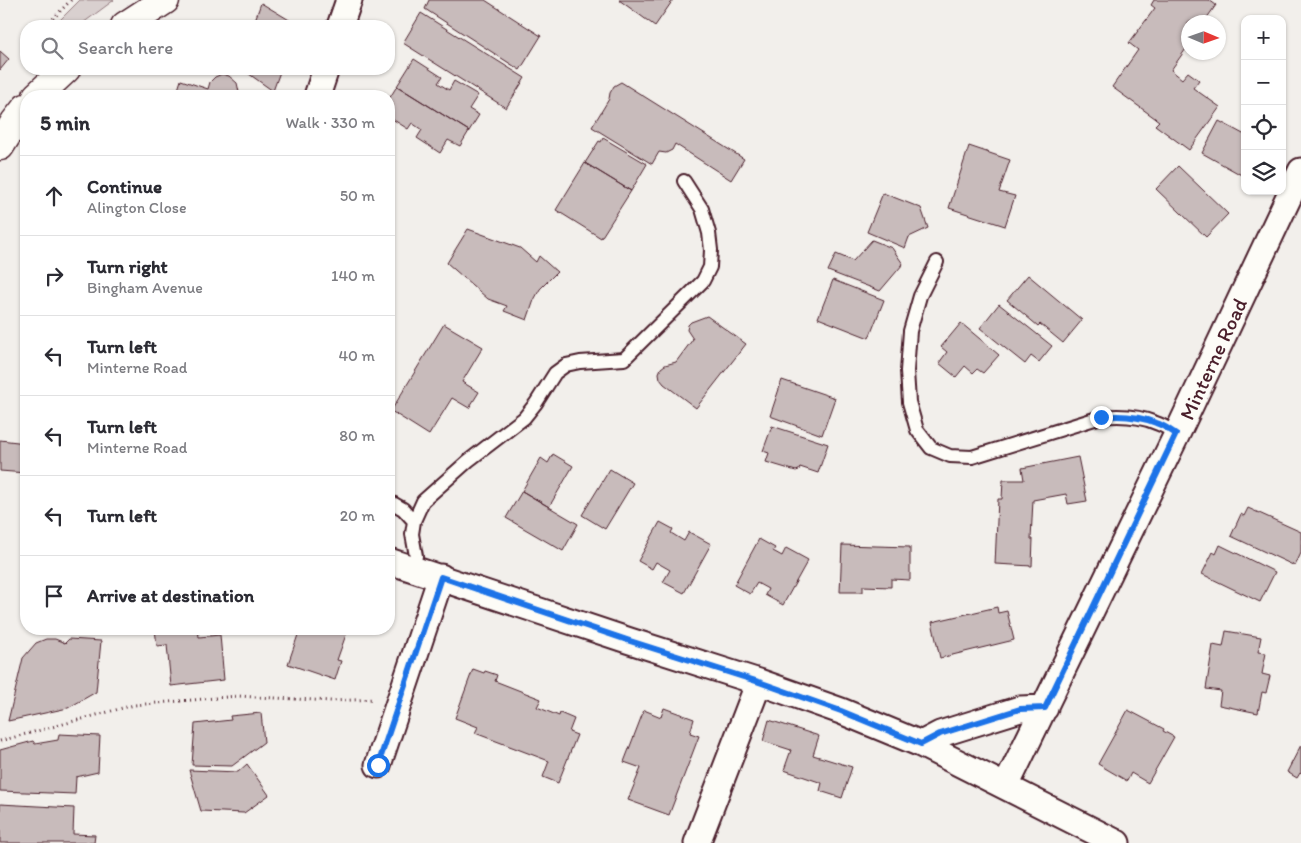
<!DOCTYPE html>
<meta charset="utf-8">
<style>
body{margin:0;font-family:Itim,sans-serif;background:#f2f2f3;color:#2b2b33}
.controls{position:absolute;right:15px;top:15px;display:grid;overflow:hidden;border-radius:10px;box-shadow:0 1px 4px #0004}
.controls button{width:45px;height:45px;display:grid;place-items:center;padding:0;border:0;border-bottom:1px solid #e1e1e2;background:#fff;color:#2b2b33;font:25px sans-serif}
.compass{position:absolute;left:1181px;top:15px;width:45px;height:45px;border-radius:50%;background:#fff;box-shadow:0 1px 4px #0004;rotate:92deg}
.stop{position:absolute;width:15px;height:15px;margin:-11px;border:4px solid #1a73e8;border-radius:50%;background:#fff}
.stop.end{background:#1a73e8;border-color:#fff;box-shadow:0 1px 5px #0008}
.list{margin:0;padding:0;list-style:none}
h2{display:flex;justify-content:space-between;align-items:center;height:65px;margin:0;padding:0 20px;font-size:21px}
h2 small{font-size:16px;font-weight:400;color:#7c7c81}
.list li{display:grid;grid-template-columns:32px 1fr auto;gap:15px;align-items:center;box-sizing:border-box;height:80px;padding:0 20px;border-top:1px solid #e1e1e2}
.list b{display:block;font-size:19px;white-space:nowrap}
.list p{margin:0;font-size:16px;white-space:nowrap;color:#7c7c81}
.list em{font-size:16px;font-style:normal;color:#7c7c81}
.icon{flex:none;width:28px;height:28px;fill:none;stroke:currentColor;stroke-width:2;stroke-linecap:round;stroke-linejoin:round}
.map{position:relative;flex:none;width:1301px;height:843px;overflow:hidden}
.search{position:absolute;background:#fff;box-shadow:0 1px 4px #0004;left:20px;top:20px;width:375px;height:55px;display:flex;align-items:center;gap:12px;box-sizing:border-box;padding:0 18px;border-radius:20px;color:#7c7c81;font-size:19px}
.panel{position:absolute;background:#fff;box-shadow:0 1px 4px #0004;left:20px;top:90px;width:375px;height:545px;border-radius:20px}
.map>svg:first-child{display:block}
</style>
<div class="map">
<svg width="1301" height="843" viewBox="0 0 1301 843">
<rect width="100%" height="100%" fill="#f2efeb"/>
<filter id="ink" filterUnits="userSpaceOnUse"><feTurbulence type="fractalNoise" baseFrequency=".02" numOctaves="2"/><feDisplacementMap in="SourceGraphic" scale="10" xChannelSelector="R" yChannelSelector="G"/><feConvolveMatrix kernelMatrix="1 2 1 2 8 2 1 2 1" color-interpolation-filters="sRGB"/></filter>
<g filter="url(#ink)">
<path fill="#d9d0cf" stroke="#92787d" d="M80 0H114L79 26H54Z"/>
<path fill="#c8bbbb" stroke="#4a1f2b" d="M429 0H485L541 36 520 70 425 9Z
M619 0H673L655 26Z
M1154 0H1209L1216 5 1204 22H1188V46L1171 70 1182 79 1188 72 1199 80 1193 88 1220 107 1189 150 1155 125 1159 121 1112 87 1138 50 1129 43 1155 8 1151 5Z
M261 3 296 24 295 26H253Z
M421 13 525 78 506 108 403 43Z
M0 51 9 59 0 70Z
M414 59 442 77 438 83 449 90 454 81 478 95 469 109 479 115 469 131 397 86Z
M242 69H281L273 91Z
M222 74 229 76 237 83 239 92 238 96H176L181 80 208 89 210 82 215 77Z
M621 82 744 159 731 180 675 144 672 150 666 153 659 152 652 164 592 127 609 99 610 93 614 86Z
M397 86 469 131 460 146 448 140 440 153 417 138 422 130 412 123 408 129 389 117V99Z
M1219 121 1245 135V177L1202 153Z
M603 138 647 164 631 191 585 163 599 141 601 142Z
M969 146 1010 160 999 192 1015 196 1005 226 949 208Z
M585 163 631 191 601 238 556 210Z
M1178 166 1228 214 1206 237 1156 189Z
M883 193 921 208 928 228 909 237 905 248 867 232Z
M468 229 520 248 536 262 539 256 557 272 540 289 534 300 527 320 504 311 507 306 488 299 447 263Z
M872 240 892 248 903 264 880 291 828 271 836 254 853 261Z
M1028 275 1082 320 1063 343 1040 324 1038 326 1007 300Z
M833 280 884 300 869 338 818 318Z
M999 304 1052 346 1039 362 1031 356 1025 364 980 328Z
M707 316 746 344 696 408 664 384 660 379 659 373 661 368 665 365 676 362 693 339 687 330 688 325 691 322Z
M961 323 999 355 983 373 977 369 973 373 965 366 956 377 939 363 947 352 941 347Z
M444 324 483 347 462 382 479 392 469 408 452 398 429 435 391 411Z
M782 380 835 398 822 435 770 416Z
M772 426 828 444 818 473 800 467 799 470 796 471 766 462 769 453 763 451Z
M0 440 26 443V473L0 471Z
M553 454 573 466 549 507 522 491 541 458 548 463Z
M1078 457 1087 501 1068 504 1066 494 1033 500 1031 539H1033L1032 566 995 564 998 499H1002L1003 480H1024L1022 468Z
M610 469 633 483 605 529 582 515Z
M522 491 578 524 563 551 506 518Z
M1248 508 1301 532V553L1295 566 1231 536 1241 514 1244 516Z
M660 522 673 529 671 533 684 541 689 532 711 544 684 593 663 582 670 570 656 562 652 569 638 561Z
M759 539 775 548 773 551 782 556 786 548 808 560 783 605 765 595 768 589 757 583 750 594 734 585Z
M842 545 910 547V580L891 579V587L863 586V592H840Z
M1220 545 1275 572 1260 602 1202 574 1213 552 1216 554Z
M997 607 998 613 1007 611 1014 640 940 658 932 622Z
M155 629H198L199 637 220 635 224 680 171 686 167 645 157 646Z
M300 629H348L337 660 341 661 335 680 288 664Z
M1226 631 1261 637 1258 652 1266 653 1262 674 1270 676 1266 693 1262 692 1258 713 1219 705 1221 691 1206 689 1213 645 1223 647Z
M46 639H55L65 643 69 639 101 641 96 692 68 708 8 721 23 658 36 643Z
M473 669 484 673 485 671 497 675 495 681 541 699 537 707 559 716 560 713 574 719 569 732 577 735 558 783 543 777 549 761 475 733 478 727 455 718Z
M664 708 694 719 690 733 699 736 669 815 628 800 641 768 624 762 644 710 661 717Z
M1128 710 1164 729 1163 731 1174 737 1148 783 1131 773 1127 781 1098 764Z
M261 713 264 742 232 766 192 765 195 724 231 720 230 716Z
M769 720 819 736 813 755 852 767 842 798 820 791 822 783 784 770 791 750 763 741Z
M59 734 100 736 98 772 76 777 75 794 0 791V750L33 741 35 744 58 740Z
M1301 745V774L1300 773 1297 778 1287 772Z
M247 764 269 795 244 813 201 811 189 770 238 772Z
M0 804 74 808 73 834 95 835 94 843H0Z"/>
<g fill="none" stroke-linecap="round" stroke-linejoin="round">
<defs>
<path id="service" d="M937 262 920 296 910 331 907 371 909 402 917 430 931 448 950 456 972 457 1101 417C1119 415 1139 416 1156 423 1163 425 1170 430 1177 434
M389 501 403 509 414 521
M413 569 416 556 412 534 414 521 423 501 468 461 524 418 536 403 555 373 566 365 580 362 624 359 703 281 710 267 711 250 709 233 702 209 684 181"/>
<path id="minor" d="M340 26 349 0
M317 96 326 69
M389 561 630 641 759 682 841 711 921 744 1117 843
M921 744 940 734 1020 709 1045 708
M378 765 441 577
M1006 786 1177 434 1301 171
M697 843 759 682"/>
<path id="secondary" d="M125 26 165 0
M37 96 66 69
M0 146 15 122 26 108"/>
</defs>
<use href="#service" stroke="#4a1f2b" stroke-width="16"/>
<use href="#minor" stroke="#4a1f2b" stroke-width="29"/>
<use href="#secondary" stroke="#4a1f2b" stroke-width="31"/>
<path stroke="#4a1f2b" stroke-width="3" stroke-dasharray="1 4" stroke-linecap="butt" d="M46 26 71 0
M0 741 134 705 238 696 332 701 374 699"/>
<use href="#service" stroke="#fdfcf7" stroke-width="12"/>
<use href="#minor" stroke="#fdfcf7" stroke-width="25"/>
<use href="#secondary" stroke="#fdfcf7" stroke-width="28"/>
</g>
</g>
<g fill="none" stroke-linecap="round" stroke-linejoin="round" filter="url(#ink)">
<path stroke="#1a73e8" stroke-width="6" d="M378 765 441 577 630 641 759 682 841 711 921 744 940 734 1020 709 1045 708 1176 434C1170 430 1163 425 1156 423 1138 416 1119 415 1101 417"/>
</g>
<g text-anchor="middle" dominant-baseline="central" stroke-width="4" stroke-linejoin="round" paint-order="stroke">
<g font-size="21" fill="#4a1f2b" stroke="#fdfcf7">
<text transform="translate(1213 359) rotate(-65)">Minterne Road</text>
</g>
</g>
</svg>
<div class="controls">
<button>+</button>
<button>−</button>
<button><svg class="icon" aria-label="locate" viewBox="0 0 24 24"><circle cx="12" cy="12" r="6"/><path d="M12 2v4M12 18v4M2 12h4M18 12h4"/></svg></button>
<button><svg class="icon" aria-label="layers" viewBox="0 0 24 24"><path d="M12 4l9 5-9 5-9-5zM3 14l9 5 9-5"/></svg></button>
</div>
<svg class="compass" viewBox="-18 -18 36 36"><path d="M0-13l5 13h-10z" fill="#e53935"/><path d="M0 13l5-13h-10z" fill="#7c7c81"/></svg>
<div class="stop" style="left:378px;top:765px"></div>
<div class="stop end" style="left:1101px;top:417px"></div>
<div class="search"><svg class="icon" aria-label="search" viewBox="0 0 24 24"><circle cx="10" cy="10" r="6"/><path d="M15 15l6 6"/></svg>Search here</div>
<section class="panel">
<h2>5 min<small>Walk · 330 m</small></h2>
<ul class="list">
<li><svg class="icon" aria-label="ahead" viewBox="0 0 24 24"><path d="M12 20V5M6 11l6-6 6 6"/></svg><div><b>Continue</b><p>Alington Close</p></div><em>50 m</em></li>
<li><svg class="icon" aria-label="right" viewBox="0 0 24 24"><path d="M7 20v-9h11M14 6l5 5-5 5"/></svg><div><b>Turn right</b><p>Bingham Avenue</p></div><em>140 m</em></li>
<li><svg class="icon" aria-label="left" viewBox="0 0 24 24"><path d="M17 20v-9H6M10 6l-5 5 5 5"/></svg><div><b>Turn left</b><p>Minterne Road</p></div><em>40 m</em></li>
<li><svg class="icon" aria-label="left" viewBox="0 0 24 24"><path d="M17 20v-9H6M10 6l-5 5 5 5"/></svg><div><b>Turn left</b><p>Minterne Road</p></div><em>80 m</em></li>
<li><svg class="icon" aria-label="left" viewBox="0 0 24 24"><path d="M17 20v-9H6M10 6l-5 5 5 5"/></svg><div><b>Turn left</b></div><em>20 m</em></li>
<li><svg class="icon" aria-label="arrive" viewBox="0 0 24 24"><path d="M6 21V4h12l-3 4 3 4H6"/></svg><div><b>Arrive at destination</b></div></li>
</ul>
</section>
</div>
